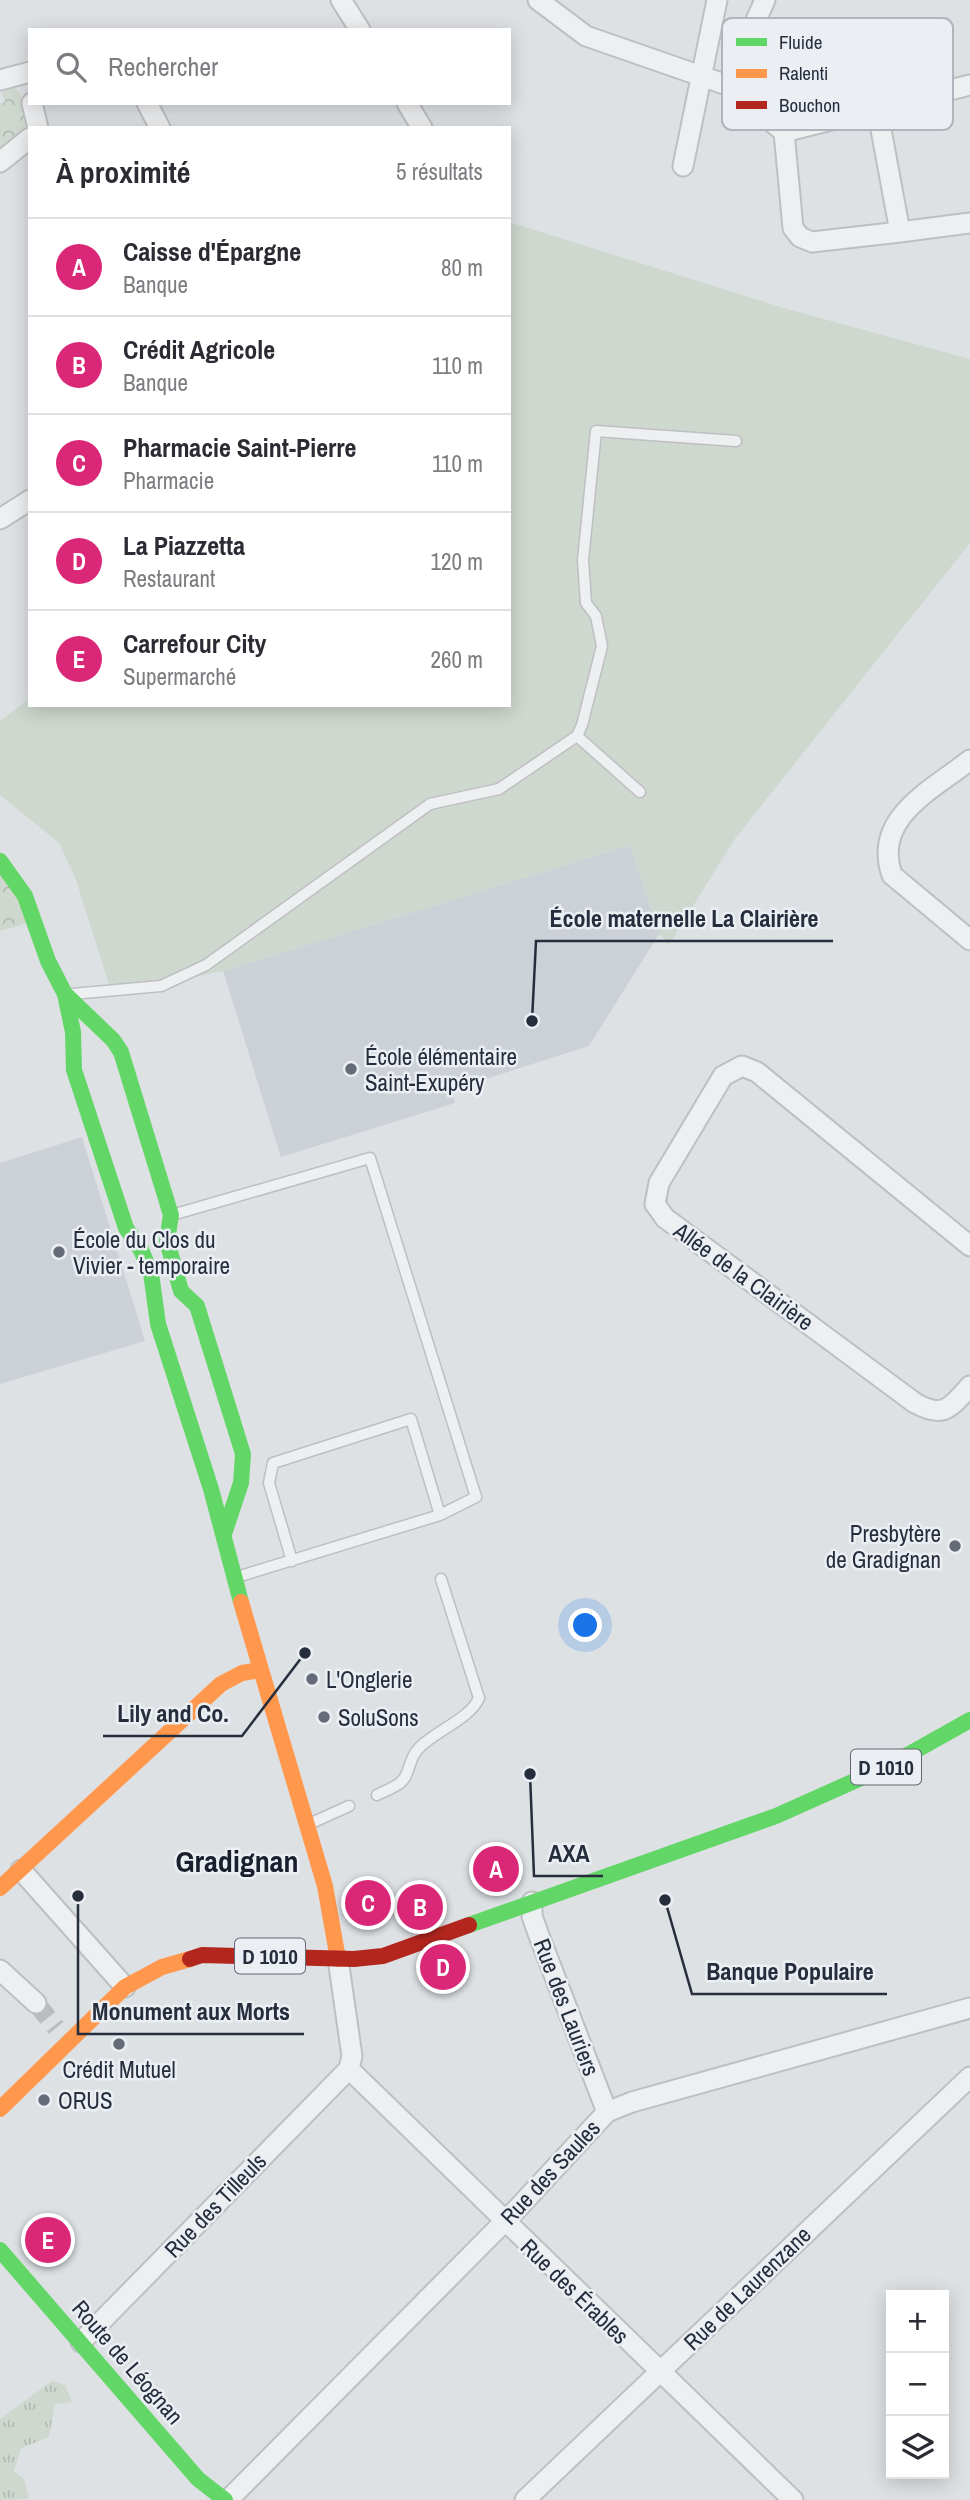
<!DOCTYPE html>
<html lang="fr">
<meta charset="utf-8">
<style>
body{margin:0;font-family:"Archivo Narrow",sans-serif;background:#f2f2f3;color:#2b2b33}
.controls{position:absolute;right:21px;bottom:21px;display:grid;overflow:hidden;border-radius:0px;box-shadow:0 4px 18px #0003}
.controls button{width:63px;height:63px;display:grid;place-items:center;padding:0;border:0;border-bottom:2px solid #e1e1e2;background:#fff;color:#2b2b33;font:35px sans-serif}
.you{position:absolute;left:586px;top:1626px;width:24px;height:24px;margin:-18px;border:5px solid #fff;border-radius:50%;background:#1a73e8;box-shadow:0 0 0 10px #1a73e833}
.badge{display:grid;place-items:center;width:46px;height:46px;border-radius:50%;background:#db2777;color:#fff;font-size:23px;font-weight:700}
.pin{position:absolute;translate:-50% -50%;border:4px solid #fff;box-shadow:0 2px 7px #0006}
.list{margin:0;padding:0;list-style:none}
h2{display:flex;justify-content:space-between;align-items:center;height:91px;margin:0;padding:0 28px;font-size:30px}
h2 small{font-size:23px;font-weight:400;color:#7c7c81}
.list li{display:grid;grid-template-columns:46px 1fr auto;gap:21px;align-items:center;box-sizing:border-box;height:98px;padding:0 28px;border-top:2px solid #e1e1e2}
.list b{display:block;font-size:26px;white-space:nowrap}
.list p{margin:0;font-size:23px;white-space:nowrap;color:#7c7c81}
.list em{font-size:23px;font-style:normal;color:#7c7c81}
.icon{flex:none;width:38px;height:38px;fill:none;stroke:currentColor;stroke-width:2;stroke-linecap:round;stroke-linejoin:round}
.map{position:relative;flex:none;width:970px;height:2500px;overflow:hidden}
.search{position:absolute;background:#fff;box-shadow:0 4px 18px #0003;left:28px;top:28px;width:483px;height:77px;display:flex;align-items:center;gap:18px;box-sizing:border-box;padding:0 24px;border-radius:0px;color:#7c7c81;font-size:26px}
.panel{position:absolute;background:#fff;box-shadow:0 4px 18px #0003;left:28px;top:126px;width:483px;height:581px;border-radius:0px}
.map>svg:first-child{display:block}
</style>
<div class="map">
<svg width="970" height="2500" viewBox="0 0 970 2500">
<defs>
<pattern id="grass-tufts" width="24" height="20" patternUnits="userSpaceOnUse" patternTransform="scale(1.75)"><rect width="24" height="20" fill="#cfd8cf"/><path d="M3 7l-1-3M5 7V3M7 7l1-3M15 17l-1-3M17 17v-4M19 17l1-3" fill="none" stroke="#b2bab3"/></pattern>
<pattern id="forest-crowns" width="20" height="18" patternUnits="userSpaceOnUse" patternTransform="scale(1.75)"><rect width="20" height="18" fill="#cfd8cf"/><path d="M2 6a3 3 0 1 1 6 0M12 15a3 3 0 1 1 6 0" fill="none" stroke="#b2bab3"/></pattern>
</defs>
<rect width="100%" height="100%" fill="#dee1e4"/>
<path fill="#ccd0d7" d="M630 845 659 934 589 1046 451 1090 455 1103 281 1157 223 971Z
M82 1137 145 1341 0 1384V1163Z"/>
<path fill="url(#grass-tufts)" d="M52 2381 65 2385 72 2402 55 2404 49 2437 21 2448 14 2471 24 2479 29 2499 0 2500V2419Z"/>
<path fill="url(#forest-crowns)" d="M14 87 21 95 30 123 28 129 0 152V103L5 102 0 88Z
M0 861 35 921 0 931Z"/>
<path fill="#cfd8cf" d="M509 222 787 309 970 359V543L734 840 669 945 659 934 630 845 223 971 112 994 76 880 59 843 0 795V721L30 698V705H509Z"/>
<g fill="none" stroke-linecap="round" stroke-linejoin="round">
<path stroke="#b9bdc2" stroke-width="19" stroke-dasharray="19 10" stroke-linecap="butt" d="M36 2003 56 2028"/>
<defs>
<path id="lane" d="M577 736 640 792
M72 994 161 986 206 965 430 804 499 789 577 736 582 725 602 646 596 616 586 603 583 560 596 431 736 441
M172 1215 370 1158 476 1497 440 1515
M237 1577 440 1515 411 1419 273 1463 269 1483 292 1561
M377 1795C386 1790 401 1786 405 1777 411 1766 410 1757 419 1748 436 1730 469 1720 479 1698L441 1579
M307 1825 349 1806"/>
<path id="street" d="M341 0 360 30
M538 0 586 36 727 85 784 132 970 85
M0 80 30 72
M727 85 765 0
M32 103 38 128
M147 103 160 128
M407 103 422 128
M784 132 793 228 800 237 812 242 900 232 877 108
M0 162 30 138
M683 166 717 0
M900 232 970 223
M0 519 30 500
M970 760C932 790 872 818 892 875L970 940
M970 1246 757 1072 742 1066 723 1076 659 1183 655 1204 665 1218 915 1403C944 1419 950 1408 970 1386
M21 1870 125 1987
M532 1902V1916L538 1933 607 2112
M338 1959 352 2056 349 2069
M0 1970 36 2003
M349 2069 793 2500
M81 2342 349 2069
M228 2500 517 2209 607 2112 632 2102 970 2008
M525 2500 970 2077"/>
</defs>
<use href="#lane" stroke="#bdbfc2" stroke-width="13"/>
<use href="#street" stroke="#bdbfc2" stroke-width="23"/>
<use href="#lane" stroke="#eeeff1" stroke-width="10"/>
<use href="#street" stroke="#eeeff1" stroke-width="19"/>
<path stroke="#63d668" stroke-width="16" d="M0 861 25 896 48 961 65 994 113 1040 121 1052 171 1215 167 1241 181 1291 197 1306 243 1454 241 1483 224 1534
M65 994 73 1032 74 1070 126 1228 141 1250 151 1273 158 1324 211 1489 241 1602
M469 1925 776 1816 888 1766 970 1720
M0 2250 198 2479 225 2500"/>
<path stroke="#ff974d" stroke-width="16" d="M241 1602 325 1886 338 1959
M0 1888 221 1684 242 1673 260 1670
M0 2109 125 1987 162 1967 190 1959"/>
<path stroke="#b3261e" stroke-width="16" d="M190 1959 202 1955 354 1959 383 1956 469 1925"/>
</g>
<g fill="#666c77" stroke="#ebeff4" stroke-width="2.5">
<circle cx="351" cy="1069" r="7"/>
<circle cx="59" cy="1252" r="7"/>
<circle cx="955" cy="1546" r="7"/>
<circle cx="312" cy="1679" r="7"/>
<circle cx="324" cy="1717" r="7"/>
<circle cx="119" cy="2044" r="7"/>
<circle cx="44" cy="2100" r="7"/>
</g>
<g text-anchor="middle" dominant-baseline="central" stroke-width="5" stroke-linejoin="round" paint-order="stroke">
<g fill="#ebeff4" stroke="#616773" stroke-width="2">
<rect x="851" y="1749.5" width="70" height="35" rx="5"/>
<rect x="235" y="1938.5" width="70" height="35" rx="5"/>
</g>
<g font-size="21" font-weight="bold" fill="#262d3c">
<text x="886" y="1767">D 1010</text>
<text x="270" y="1956">D 1010</text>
</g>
<g font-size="23" fill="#262d3c" stroke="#ebeff4" text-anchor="start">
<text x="365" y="1056">École élémentaire<tspan x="365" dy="26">Saint-Exupéry</tspan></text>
<text x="73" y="1239">École du Clos du<tspan x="73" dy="26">Vivier - temporaire</tspan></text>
<text x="941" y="1533" text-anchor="end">Presbytère<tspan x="941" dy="26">de Gradignan</tspan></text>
<text x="326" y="1679">L'Onglerie</text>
<text x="338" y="1717">SoluSons</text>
<text x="119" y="2069" text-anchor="middle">Crédit Mutuel</text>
<text x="58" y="2100">ORUS</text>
</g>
<g font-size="23" fill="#262d3c" stroke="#ebeff4">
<text transform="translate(744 1276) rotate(36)">Allée de la Clairière</text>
<text transform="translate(567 2007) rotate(69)">Rue des Lauriers</text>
<text transform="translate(550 2172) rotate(-47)">Rue des Saules</text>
<text transform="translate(215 2205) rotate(-46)">Rue des Tilleuls</text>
<text transform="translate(747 2288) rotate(-44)">Rue de Laurenzane</text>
<text transform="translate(575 2291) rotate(44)">Rue des Érables</text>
<text transform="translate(128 2362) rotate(49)">Route de Léognan</text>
</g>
<g font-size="30" font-weight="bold" fill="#191f2d" stroke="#ebeff4">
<text x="237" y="1861">Gradignan</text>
</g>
</g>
<rect x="722" y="18" width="231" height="112" rx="10" fill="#ebeff4" stroke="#b0b5bd" stroke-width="2"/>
<rect x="736" y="38" width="31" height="8" fill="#63d668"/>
<rect x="736" y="69" width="31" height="9" fill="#ff974d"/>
<rect x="736" y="101" width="31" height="8" fill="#b3261e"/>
<g font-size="19" fill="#262d3c">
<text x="779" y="49">Fluide</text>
<text x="779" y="80">Ralenti</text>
<text x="779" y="112">Bouchon</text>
</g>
<path fill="none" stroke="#262d3c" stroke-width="2.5" d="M532 1021L536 941H833M305 1653L242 1736H103M530 1774L534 1876H603M665 1900L692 1994H887M78 1896L78 2034H304"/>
<g fill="#262d3c" stroke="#ebeff4" stroke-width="2.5">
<circle cx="532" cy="1021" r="7"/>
<circle cx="305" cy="1653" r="7"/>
<circle cx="530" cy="1774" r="7"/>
<circle cx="665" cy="1900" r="7"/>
<circle cx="78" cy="1896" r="7"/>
</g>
<g font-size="24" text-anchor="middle" font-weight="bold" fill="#262d3c" stroke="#ebeff4" stroke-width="5" stroke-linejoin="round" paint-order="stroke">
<text x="684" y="927">École maternelle La Clairière</text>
<text x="173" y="1722">Lily and Co.</text>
<text x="569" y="1862">AXA</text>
<text x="790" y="1980">Banque Populaire</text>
<text x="191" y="2020">Monument aux Morts</text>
</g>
</svg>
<div class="controls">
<button>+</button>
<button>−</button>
<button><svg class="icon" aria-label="layers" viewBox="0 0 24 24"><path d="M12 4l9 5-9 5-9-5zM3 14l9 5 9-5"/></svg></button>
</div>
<div class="you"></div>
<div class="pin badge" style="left:496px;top:1869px">A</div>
<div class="pin badge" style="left:420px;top:1907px">B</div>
<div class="pin badge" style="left:368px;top:1903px">C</div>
<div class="pin badge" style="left:443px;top:1967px">D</div>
<div class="pin badge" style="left:48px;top:2240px">E</div>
<div class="search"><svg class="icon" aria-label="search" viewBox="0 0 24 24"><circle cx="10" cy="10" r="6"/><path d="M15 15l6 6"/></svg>Rechercher</div>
<section class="panel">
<h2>À proximité<small>5 résultats</small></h2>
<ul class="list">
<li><span class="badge">A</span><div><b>Caisse d'Épargne</b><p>Banque</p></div><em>80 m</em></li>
<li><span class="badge">B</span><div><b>Crédit Agricole</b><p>Banque</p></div><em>110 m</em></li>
<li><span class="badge">C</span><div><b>Pharmacie Saint-Pierre</b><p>Pharmacie</p></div><em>110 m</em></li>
<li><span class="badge">D</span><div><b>La Piazzetta</b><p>Restaurant</p></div><em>120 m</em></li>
<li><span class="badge">E</span><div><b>Carrefour City</b><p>Supermarché</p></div><em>260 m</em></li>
</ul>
</section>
</div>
